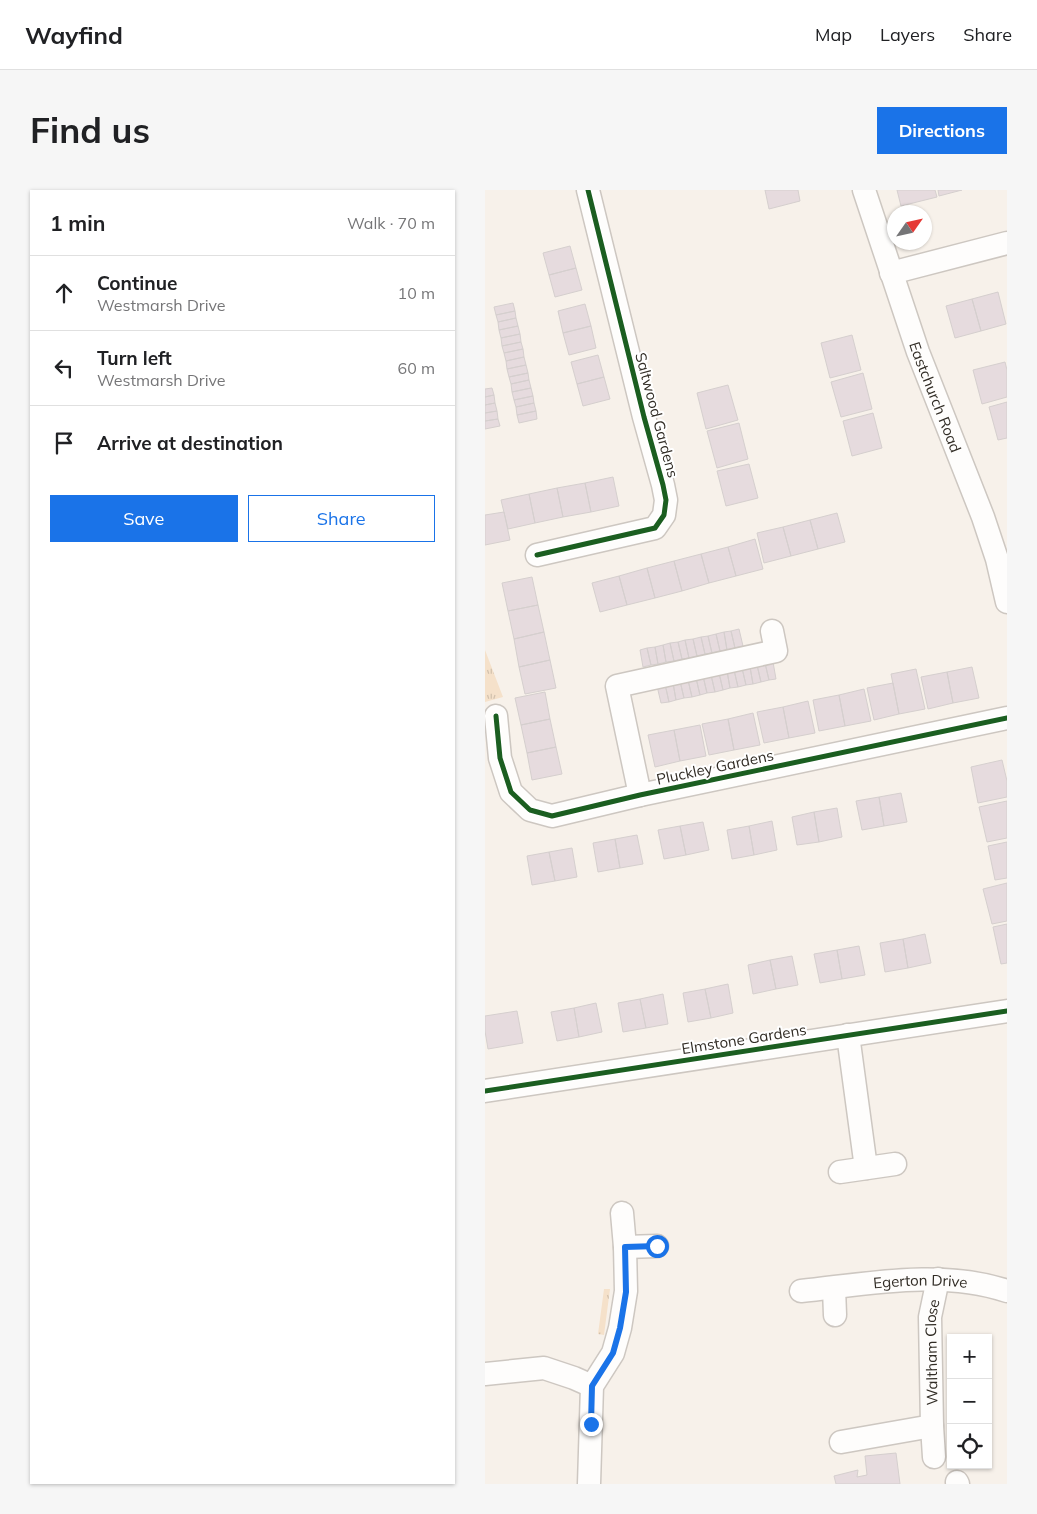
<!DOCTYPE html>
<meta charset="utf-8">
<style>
body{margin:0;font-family:Mulish,sans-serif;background:#f6f6f6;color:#202124}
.controls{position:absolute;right:15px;bottom:15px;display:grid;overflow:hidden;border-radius:0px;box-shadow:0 1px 4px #0004}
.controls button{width:45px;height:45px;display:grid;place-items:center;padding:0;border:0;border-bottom:1px solid #e0e0e0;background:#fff;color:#202124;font:25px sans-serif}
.compass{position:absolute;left:402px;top:15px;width:45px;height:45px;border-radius:50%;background:#fff;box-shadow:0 1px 4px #0004;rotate:56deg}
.stop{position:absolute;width:15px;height:15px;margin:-11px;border:4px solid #1a73e8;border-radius:50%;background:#fff}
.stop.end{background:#1a73e8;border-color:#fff;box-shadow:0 1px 5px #0008}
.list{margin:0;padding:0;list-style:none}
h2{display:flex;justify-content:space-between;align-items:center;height:65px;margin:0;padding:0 20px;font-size:21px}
h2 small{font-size:16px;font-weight:400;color:#757577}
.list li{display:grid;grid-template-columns:32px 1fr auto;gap:15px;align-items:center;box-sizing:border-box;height:75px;padding:0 20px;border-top:1px solid #e0e0e0}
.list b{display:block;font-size:19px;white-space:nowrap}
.list p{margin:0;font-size:16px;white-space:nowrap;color:#757577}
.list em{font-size:16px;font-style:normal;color:#757577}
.actions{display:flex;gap:10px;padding:15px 20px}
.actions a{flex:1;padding:11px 0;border:1px solid #1a73e8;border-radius:0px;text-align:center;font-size:18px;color:#1a73e8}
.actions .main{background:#1a73e8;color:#fff}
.icon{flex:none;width:28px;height:28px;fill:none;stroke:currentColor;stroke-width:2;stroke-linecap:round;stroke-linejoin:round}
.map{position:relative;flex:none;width:522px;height:1294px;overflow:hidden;border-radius:0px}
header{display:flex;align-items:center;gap:30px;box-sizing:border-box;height:70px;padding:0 25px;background:#fff;border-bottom:1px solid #e0e0e0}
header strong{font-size:24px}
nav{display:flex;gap:28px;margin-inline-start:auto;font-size:18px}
.intro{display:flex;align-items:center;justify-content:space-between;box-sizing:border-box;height:120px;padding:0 30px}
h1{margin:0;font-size:35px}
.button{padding:12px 22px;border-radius:0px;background:#1a73e8;color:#fff;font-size:18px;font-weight:700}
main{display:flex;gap:30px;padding:0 30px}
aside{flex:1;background:#fff;border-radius:0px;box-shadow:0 1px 4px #0004}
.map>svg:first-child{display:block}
</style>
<header>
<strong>Wayfind</strong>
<nav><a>Map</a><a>Layers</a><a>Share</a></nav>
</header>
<div class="intro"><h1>Find us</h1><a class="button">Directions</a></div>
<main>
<aside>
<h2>1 min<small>Walk · 70 m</small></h2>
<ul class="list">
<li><svg class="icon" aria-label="ahead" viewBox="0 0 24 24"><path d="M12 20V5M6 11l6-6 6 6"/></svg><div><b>Continue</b><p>Westmarsh Drive</p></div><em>10 m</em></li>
<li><svg class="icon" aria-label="left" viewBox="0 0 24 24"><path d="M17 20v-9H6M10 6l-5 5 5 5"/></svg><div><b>Turn left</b><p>Westmarsh Drive</p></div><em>60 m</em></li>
<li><svg class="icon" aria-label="arrive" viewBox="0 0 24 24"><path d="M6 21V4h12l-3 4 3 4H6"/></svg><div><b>Arrive at destination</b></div></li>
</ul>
<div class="actions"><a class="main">Save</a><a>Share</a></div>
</aside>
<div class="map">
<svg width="522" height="1294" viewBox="0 0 522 1294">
<defs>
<pattern id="grass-tufts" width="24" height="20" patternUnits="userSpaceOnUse" patternTransform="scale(1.25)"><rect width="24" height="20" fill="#f5e1ca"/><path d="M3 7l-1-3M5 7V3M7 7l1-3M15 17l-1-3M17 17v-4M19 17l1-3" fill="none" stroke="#d2c1ad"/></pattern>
</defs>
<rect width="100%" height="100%" fill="#f7f1ea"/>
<path fill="url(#grass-tufts)" d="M0 460 18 507 0 512Z
M119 1099H125L119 1145 113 1144Z"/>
<path fill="#e6dbde" stroke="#d5cfce" d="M280 0H313L315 11 284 19Z
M412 0H450L452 7 416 16Z
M453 0H477L454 6Z
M85 56 91 78 64 85 58 63Z
M91 78 97 100 70 107 64 85Z
M513 102 521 134 496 141 487 109Z
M487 109 496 141 470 148 461 116Z
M28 113 30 121 11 125 9 117Z
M100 114 106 136 78 143 73 121Z
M30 121 31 128 13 132 11 125Z
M31 128 33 136 14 140 13 132Z
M33 136 35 144 16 148 14 140Z
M106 136 111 158 84 165 78 143Z
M35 144 36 152 17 156 16 148Z
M367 145 376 180 345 188 336 153Z
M36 152 38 159 19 163 17 156Z
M38 159 39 167 21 171 19 163Z
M113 165 119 187 92 194 86 172Z
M39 167 41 175 22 179 21 171Z
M520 172 522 180V207L497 214 488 180Z
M41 175 43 183 24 187 22 179Z
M43 183 44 190 26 194 24 187Z
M378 183 387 219 356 227 346 192Z
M119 187 125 209 98 216 92 194Z
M44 190 46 198 27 202 26 194Z
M243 195 253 230 221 239 212 203Z
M7 198 9 205 0 207V199Z
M46 198 48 206 29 210 27 202Z
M9 205 10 213 0 215V207Z
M48 206 49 213 31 217 29 210Z
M522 212V248L513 250 504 217Z
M10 213 12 221 0 223V215Z
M49 213 51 221 32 225 31 217Z
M12 221 13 229 0 231V223Z
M51 221 52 229 34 233 32 225Z
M388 223 397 258 367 266 358 231Z
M13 229 15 236 0 239V231Z
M254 233 263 269 232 278 222 241Z
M264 274 273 308 241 316 232 281Z
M128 287 134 316 106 322 100 293Z
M100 293 106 322 78 327 72 298Z
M72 298 78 327 50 333 44 304Z
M44 304 50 333 23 339 16 310Z
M19 322 25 350 0 355V325Z
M352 323 360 352 333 359 325 330Z
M325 330 333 359 306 366 298 337Z
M298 337 306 366 279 373 272 343Z
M270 349 278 379 251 386 243 357Z
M243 357 251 386 224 393 216 364Z
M216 364 224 393 197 401 189 371Z
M189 371 197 401 170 408 162 378Z
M162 378 170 408 142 415 134 386Z
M134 386 142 415 115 422 107 393Z
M47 387 53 415 23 421 17 393Z
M53 415 59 442 29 449 23 421Z
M254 439 258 456 250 458 246 441Z
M246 441 250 458 242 460 239 442Z
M59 442 65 470 34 477 29 449Z
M239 442 242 460 235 461 231 444Z
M231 444 235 461 227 463 223 446Z
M223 446 227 463 220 464 216 447Z
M216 447 220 464 212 466 208 449Z
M208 449 212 466 204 468 200 450Z
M200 450 204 468 197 469 193 452Z
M193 452 197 469 189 471 185 453Z
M185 453 189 471 181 472 178 455Z
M178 455 181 472 173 474 170 457Z
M170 457 173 474 166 475 162 458Z
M162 458 166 475 158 477 155 460Z
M65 470 71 498 40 504 34 477Z
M288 472 291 489 284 490 280 473Z
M280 473 284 490 276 492 272 475Z
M272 475 276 492 268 494 265 477Z
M265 477 268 494 261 495 257 478Z
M487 477 494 508 468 513 462 482Z
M257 478 261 495 253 497 249 480Z
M431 479 440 519 414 524 406 484Z
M249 480 253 497 245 498 242 481Z
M242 481 245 498 238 500 234 483Z
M462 482 468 513 443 519 436 487Z
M234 483 238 500 230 502 226 485Z
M226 485 230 502 222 503 218 486Z
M218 486 222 503 215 505 211 488Z
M211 488 215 505 207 507 203 490Z
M203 490 207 507 199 508 195 491Z
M195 491 199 508 191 510 188 493Z
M188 493 191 510 184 512 180 494Z
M408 493 414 524 389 530 382 498Z
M180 494 184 512 176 513 172 496Z
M379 499 386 531 360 536 354 505Z
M60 502 65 529 36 535 30 508Z
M354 505 360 536 334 541 328 510Z
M323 511 330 543 304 548 298 517Z
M298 517 304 548 279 553 272 522Z
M268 523 275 555 249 560 243 529Z
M65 529 71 557 42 563 36 535Z
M243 529 249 560 224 565 217 534Z
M215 535 221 566 195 571 189 540Z
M189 540 195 571 170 577 163 545Z
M71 557 77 584 47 590 42 563Z
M517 570 522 591V607L493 613 486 577Z
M416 603 422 632 399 636 394 607Z
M394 607 399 636 377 640 371 611Z
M522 611V648L502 652 494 617Z
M352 618 357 647 334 652 329 622Z
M329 622 334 652 312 655 307 627Z
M287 631 292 660 269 665 264 636Z
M218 632 224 660 201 665 195 636Z
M195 636 201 665 179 669 173 640Z
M264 636 269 665 247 669 242 640Z
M152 645 158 674 135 678 130 649Z
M130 649 135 678 113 682 108 653Z
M522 652V688L510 690 503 656Z
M87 658 92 687 70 691 64 662Z
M64 662 70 691 47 695 42 666Z
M522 693V731L507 734 498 699Z
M522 734V773L516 774 508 737Z
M440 744 446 773 423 778 418 749Z
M418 749 423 778 400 782 395 753Z
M374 756 380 785 357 789 352 760Z
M352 760 357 789 335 793 329 764Z
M307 766 313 795 291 799 285 770Z
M285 770 291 799 268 804 263 775Z
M243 794 248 823 226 828 220 799Z
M220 799 226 828 203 832 198 803Z
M178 804 183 834 161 838 155 809Z
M155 809 161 838 138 842 133 813Z
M111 813 117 842 94 847 89 818Z
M89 818 94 847 72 851 66 822Z
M32 821 38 853 3 859 0 841V826Z
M411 1263 415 1294H351L349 1286 373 1280 372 1287 382 1285 380 1266Z"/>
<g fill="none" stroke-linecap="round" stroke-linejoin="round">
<defs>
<g id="minor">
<path id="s1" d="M379 0 433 162 498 327 512 369 522 412"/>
<path d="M406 83 522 53"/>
<path d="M52 365 170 338 179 325 181 310 178 295 159 227 103 0"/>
<path d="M11 526 15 568 26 602 45 620 67 626 155 605 522 528"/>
<path d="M155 605 132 496 291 461 287 441"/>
<path d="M363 845 381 978"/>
<path d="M0 901 522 821"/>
<path d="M355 982 410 974"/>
<path d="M140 1057 172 1056"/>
<path d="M349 1098 350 1125"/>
<path id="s2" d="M316 1101C383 1094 456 1079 522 1101"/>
<path d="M0 1184 59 1178 89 1188 107 1196"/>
<path d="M356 1252 447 1236"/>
<path id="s3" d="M449 1267 447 1236 445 1127 453 1089"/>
<path d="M472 1292 473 1294"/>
<path d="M104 1294 107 1196 128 1163 135 1138 141 1101 140 1057 137 1023"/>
</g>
</defs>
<use href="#minor" stroke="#cdc7c1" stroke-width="25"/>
<use href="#minor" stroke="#fefdfc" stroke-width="22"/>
<defs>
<path id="cycleway" d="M52 365 170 338 179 325 181 310 178 295 159 227 103 0
M11 526 15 568 26 602 45 620 67 626 155 605 522 528
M0 901 522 821"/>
</defs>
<use href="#cycleway" stroke="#fff" stroke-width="8"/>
<use href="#cycleway" stroke="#1b5e20" stroke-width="5"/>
</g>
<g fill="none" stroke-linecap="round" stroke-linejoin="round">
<path stroke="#1a73e8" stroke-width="6" d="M106 1234 107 1196 128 1163 135 1138 141 1102 140 1057 172 1056"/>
</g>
<g text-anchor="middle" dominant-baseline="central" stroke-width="4" stroke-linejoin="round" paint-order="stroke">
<g font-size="15" fill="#312c25" stroke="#fff">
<text stroke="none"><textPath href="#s1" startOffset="219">Eastchurch Road</textPath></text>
<text transform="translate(172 225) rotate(75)">Saltwood Gardens</text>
<text transform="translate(230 577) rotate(-12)">Pluckley Gardens</text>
<text transform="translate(259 849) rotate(-9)">Elmstone Gardens</text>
<text stroke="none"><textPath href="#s2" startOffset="120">Egerton Drive</textPath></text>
<text stroke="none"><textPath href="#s3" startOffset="105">Waltham Close</textPath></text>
</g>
</g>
</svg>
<div class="controls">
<button>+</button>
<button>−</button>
<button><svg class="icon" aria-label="locate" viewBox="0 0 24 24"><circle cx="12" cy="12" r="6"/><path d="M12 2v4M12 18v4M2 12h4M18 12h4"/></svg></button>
</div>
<svg class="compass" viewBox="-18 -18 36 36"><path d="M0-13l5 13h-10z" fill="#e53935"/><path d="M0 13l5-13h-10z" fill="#757577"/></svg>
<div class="stop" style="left:172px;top:1056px"></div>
<div class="stop end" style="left:106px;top:1234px"></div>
</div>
</main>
